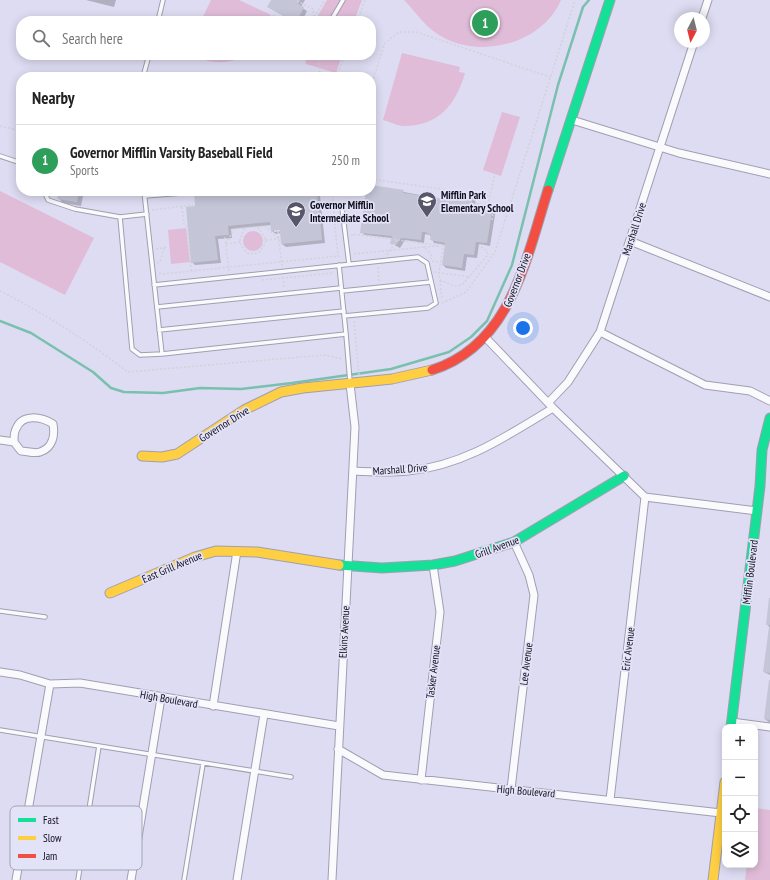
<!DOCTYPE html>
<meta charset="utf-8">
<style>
body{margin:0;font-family:"PT Sans Narrow",sans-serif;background:#f2f2f2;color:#222}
.controls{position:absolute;right:12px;bottom:12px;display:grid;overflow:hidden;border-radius:8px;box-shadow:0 2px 10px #0003}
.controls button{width:36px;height:36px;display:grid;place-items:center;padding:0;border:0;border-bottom:1px solid #e0e0e0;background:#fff;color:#222;font:20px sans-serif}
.compass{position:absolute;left:674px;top:12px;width:36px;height:36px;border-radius:50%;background:#fff;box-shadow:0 2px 10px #0003;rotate:187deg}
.you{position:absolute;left:523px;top:328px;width:14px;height:14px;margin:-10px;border:3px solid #fff;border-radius:50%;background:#1a73e8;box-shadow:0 0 0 6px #1a73e833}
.badge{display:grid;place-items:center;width:26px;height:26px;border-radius:50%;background:#585669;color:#fff;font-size:13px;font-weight:700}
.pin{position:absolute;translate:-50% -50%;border:2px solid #fff;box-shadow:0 1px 4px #0006}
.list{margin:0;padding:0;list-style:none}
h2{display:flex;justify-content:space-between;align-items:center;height:52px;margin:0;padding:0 16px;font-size:17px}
h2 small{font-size:13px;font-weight:400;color:#767676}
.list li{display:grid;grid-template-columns:26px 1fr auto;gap:12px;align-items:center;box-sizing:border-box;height:72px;padding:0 16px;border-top:1px solid #e0e0e0}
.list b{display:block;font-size:15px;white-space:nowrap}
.list p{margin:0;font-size:13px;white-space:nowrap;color:#767676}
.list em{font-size:13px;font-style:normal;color:#767676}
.icon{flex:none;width:22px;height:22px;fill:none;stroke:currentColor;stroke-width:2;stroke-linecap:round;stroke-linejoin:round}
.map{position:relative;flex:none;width:770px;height:880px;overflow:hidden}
.search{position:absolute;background:#fff;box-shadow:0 2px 10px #0003;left:16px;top:16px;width:360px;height:44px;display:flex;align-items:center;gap:10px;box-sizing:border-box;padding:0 14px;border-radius:16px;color:#767676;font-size:15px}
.panel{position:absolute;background:#fff;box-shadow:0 2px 10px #0003;left:16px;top:72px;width:360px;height:124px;border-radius:16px}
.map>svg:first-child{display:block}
</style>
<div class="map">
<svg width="770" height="880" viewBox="0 0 770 880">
<rect width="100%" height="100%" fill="#dddcf2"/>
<path fill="#e0bcd8" d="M211 0H239L271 15 269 19 274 21H201Z
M327 0H362L354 21H315Z
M404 0H561C542 45 476 61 436 33 424 25 414 10 404 0Z
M402 53 460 67 459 72 465 73C456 104 439 126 404 126 398 126 390 122 383 120Z
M192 55H247C229 65 209 64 192 55Z
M305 55H342L336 73 306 64Z
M502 112 520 117 501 176 483 170Z
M0 191 94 238 65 295 0 262Z
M186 228 190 262 171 264 168 230Z
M243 241a10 10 0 1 1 20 0a10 10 0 1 1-20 0Z
M755 808 770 810V880H745L747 865H755Z"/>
<path fill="#0003" fill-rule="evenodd" d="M86 0H116L114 7Z
M272 0H305L301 7 307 11 302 21H292L268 7Z
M371 186 453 201 472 196 476 199 475 204 492 206 496 209 490 246 479 244 477 258 467 257 465 271 446 268 443 265 446 245 434 243 430 235 425 234 424 243 405 240 400 248 391 243 392 238 365 235 361 232 367 191H371Z
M60 191H84L81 206 63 203 58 198Z
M195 191H299L300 195 317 193 320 196 325 243 286 247 282 244 281 233 276 234 272 231V225L231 229 232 238 218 239 221 263 195 265 192 262 196 207ZM285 229V231L274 232V230Z
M770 599V675L764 672 770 628 767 624Z
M770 681V723L765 719Z"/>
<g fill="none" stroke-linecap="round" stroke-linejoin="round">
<path stroke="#7ac0ae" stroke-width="2.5" d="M0 321 31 333 93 372 111 388 124 392 163 393 200 388 241 389 292 383 391 369 449 352 471 337 487 321 512 265 558 85 583 7 589 0"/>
</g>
<path fill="#c4c6d8" d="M271 0H300L298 4 304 7 297 21H293L267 7Z
M371 185 404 190 403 193 453 200 454 192 473 195 472 203 493 205 487 243 476 242 474 255 464 254 462 268 442 265 445 243 430 240 431 235 425 232H422L421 240 401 238 396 245 390 244 392 236 360 233 366 191H371Z
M59 191H79L77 202 57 199Z
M194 191H297V194L317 192 322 240 281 244 280 230 271 231 270 222 228 226 229 235 215 236 218 260 191 263 186 207 195 206Z
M769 598H770V625H766Z
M769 627H770V673L763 672Z
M769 680H770V720L764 719Z"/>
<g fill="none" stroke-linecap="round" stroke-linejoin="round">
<defs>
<path id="lane" d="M333 17 343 0
M158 21 163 0
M143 77 149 55
M0 156 21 163
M44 191 48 200 75 209 120 217 132 349 140 355 162 354
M144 191 162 354 346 334 350 382
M145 196 182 193
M342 208 349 264
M120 217 147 214
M339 265 346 334
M154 285 418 257 427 263 436 303 428 308 344 316
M342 291 431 282
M157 307 341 288
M159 330 344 311
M0 611 45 617
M0 730 291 777
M78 880 99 746
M184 880 203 764"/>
<path id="street" d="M702 18 708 0
M572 120 679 153 770 174
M630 241 770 297
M600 332 705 385 750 391 770 401
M486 338 553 408 645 497 757 511
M548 403 568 382 600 332 694 42
M0 440 14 442 21 451C26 451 35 454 40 452 53 448 55 435 53 424 42 417 22 413 16 429 14 432 14 438 14 442
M353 471C371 472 390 473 408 471 463 466 507 436 553 408
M0 672 20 675 50 684 80 683 339 726
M213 706 237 551
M732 722 770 727
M338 749 383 775 721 813
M421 780 440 612 433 565
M511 789 534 595 529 575 514 542
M610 800 645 497
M16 880 50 684
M131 880 161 698
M237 880 264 714
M332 880 355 427 350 384"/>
<path id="fast" d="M548 190 610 0
M339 565 382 568 433 565 455 561 514 542 624 476
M731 727 760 486 762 450 770 418"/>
<path id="slow" d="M142 456 162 457 177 454 244 410 281 392 303 388 392 379 432 370
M110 593 195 557 216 551 257 552 339 565
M713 880 725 782"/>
<path id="jam" d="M432 370C511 345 526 259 548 190"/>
</defs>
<use href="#lane" stroke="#a09eb1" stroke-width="5.5"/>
<use href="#street" stroke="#a09eb1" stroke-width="9"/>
<use href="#fast" stroke="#a09eb1" stroke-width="11"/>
<use href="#slow" stroke="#a09eb1" stroke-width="11"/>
<use href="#jam" stroke="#a09eb1" stroke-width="11"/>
<path stroke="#d2d2d8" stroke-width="1.5" stroke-dasharray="2 2" stroke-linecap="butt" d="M297 1 313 9 314 21
M273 15 286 21
M314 17 325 0
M357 21 365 0
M318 55 320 77
M336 77 345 55
M371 86 385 43 399 32H416L550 77
M0 126 21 131
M371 179 490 196
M332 191 338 257
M182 207 184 224 187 226 191 271
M152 210 193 205
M492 220 494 205 488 204 495 174
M245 228C238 241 238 245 249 254L258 253 264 246 266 240 258 227
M278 232 282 266
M352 236V234L443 246 439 273 440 280 454 286 462 285 487 256V251L479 245
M225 237 229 271
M266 240 279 239
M226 244 234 229 265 226 279 239
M226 244 240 242
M424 247 440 246
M156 249 168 247
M354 254 424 247 431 254V259
M387 255 397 240
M432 261 441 262
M157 263 160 262 164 248
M378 267 379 281
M434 272 470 277
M159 273 162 274 338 256
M283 277 284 288
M262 280 334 273
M440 280 442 300
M0 291C45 313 88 342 128 372L324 355 342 359
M442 303 466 292 495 252 575 0
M354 321 359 375"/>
<use href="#lane" stroke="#fafafd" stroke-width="3.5"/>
<use href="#street" stroke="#fafafd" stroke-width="7"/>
<use href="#fast" stroke="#16e098" stroke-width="9"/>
<use href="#slow" stroke="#ffcf43" stroke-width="9"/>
<use href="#jam" stroke="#f24e42" stroke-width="9"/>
</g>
<defs>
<symbol id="school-pin" viewBox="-11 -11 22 30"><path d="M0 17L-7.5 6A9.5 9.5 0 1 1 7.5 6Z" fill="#585669" stroke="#e3e3f7"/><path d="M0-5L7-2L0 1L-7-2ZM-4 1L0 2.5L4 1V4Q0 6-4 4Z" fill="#fff"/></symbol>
</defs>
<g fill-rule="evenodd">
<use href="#school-pin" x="416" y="190" width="22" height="30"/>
<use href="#school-pin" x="285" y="200" width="22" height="30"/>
</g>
<g text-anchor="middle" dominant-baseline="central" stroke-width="3.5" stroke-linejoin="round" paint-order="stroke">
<g font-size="11" font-weight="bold" fill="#100e1f" stroke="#e3e3f7" text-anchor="start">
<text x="441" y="195">Mifflin Park<tspan x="441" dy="13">Elementary School</tspan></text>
<text x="310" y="205">Governor Mifflin<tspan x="310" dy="13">Intermediate School</tspan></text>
</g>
<g font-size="11" fill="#100e1f" stroke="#e3e3f7">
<text transform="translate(634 229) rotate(-72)">Marshall Drive</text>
<text transform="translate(517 280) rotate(-69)">Governor Drive</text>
<text transform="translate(224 424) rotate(-32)">Governor Drive</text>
<text transform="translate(400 469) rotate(-4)">Marshall Drive</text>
<text transform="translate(497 547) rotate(-20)">Grill Avenue</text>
<text transform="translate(172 567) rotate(-23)">East Grill Avenue</text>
<text transform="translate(750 572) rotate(-83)">Mifflin Boulevard</text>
<text transform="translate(344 632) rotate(-87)">Elkins Avenue</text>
<text transform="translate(628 649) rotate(-83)">Eric Avenue</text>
<text transform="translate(526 664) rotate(-83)">Lee Avenue</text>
<text transform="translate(433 672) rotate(-83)">Tasker Avenue</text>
<text transform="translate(169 699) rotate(10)">High Boulevard</text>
<text transform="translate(526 791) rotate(5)">High Boulevard</text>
</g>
</g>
<rect x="10" y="806" width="132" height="64" rx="6" fill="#e3e3f7" stroke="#a4a3b6" stroke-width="1"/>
<rect x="18" y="818" width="18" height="4" fill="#16e098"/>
<rect x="18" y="836" width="18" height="4" fill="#ffcf43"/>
<rect x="18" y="854" width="18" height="4" fill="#f24e42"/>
<g font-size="11" fill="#100e1f">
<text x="43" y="824">Fast</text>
<text x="43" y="842">Slow</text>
<text x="43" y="860">Jam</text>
</g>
</svg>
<div class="controls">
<button>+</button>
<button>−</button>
<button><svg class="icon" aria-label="locate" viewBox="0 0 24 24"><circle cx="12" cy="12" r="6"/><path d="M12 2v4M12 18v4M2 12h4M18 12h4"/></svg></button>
<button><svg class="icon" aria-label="layers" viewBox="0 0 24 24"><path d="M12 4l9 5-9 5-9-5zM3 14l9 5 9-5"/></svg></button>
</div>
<svg class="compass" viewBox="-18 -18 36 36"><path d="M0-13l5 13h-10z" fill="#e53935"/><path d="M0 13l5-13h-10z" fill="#767676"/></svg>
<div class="you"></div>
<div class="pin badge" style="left:485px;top:23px;background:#2e9e5b">1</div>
<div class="search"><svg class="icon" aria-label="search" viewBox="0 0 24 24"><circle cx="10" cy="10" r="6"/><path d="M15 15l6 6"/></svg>Search here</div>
<section class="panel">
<h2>Nearby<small></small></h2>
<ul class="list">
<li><span class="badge" style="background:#2e9e5b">1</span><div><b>Governor Mifflin Varsity Baseball Field</b><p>Sports</p></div><em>250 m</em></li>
</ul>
</section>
</div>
